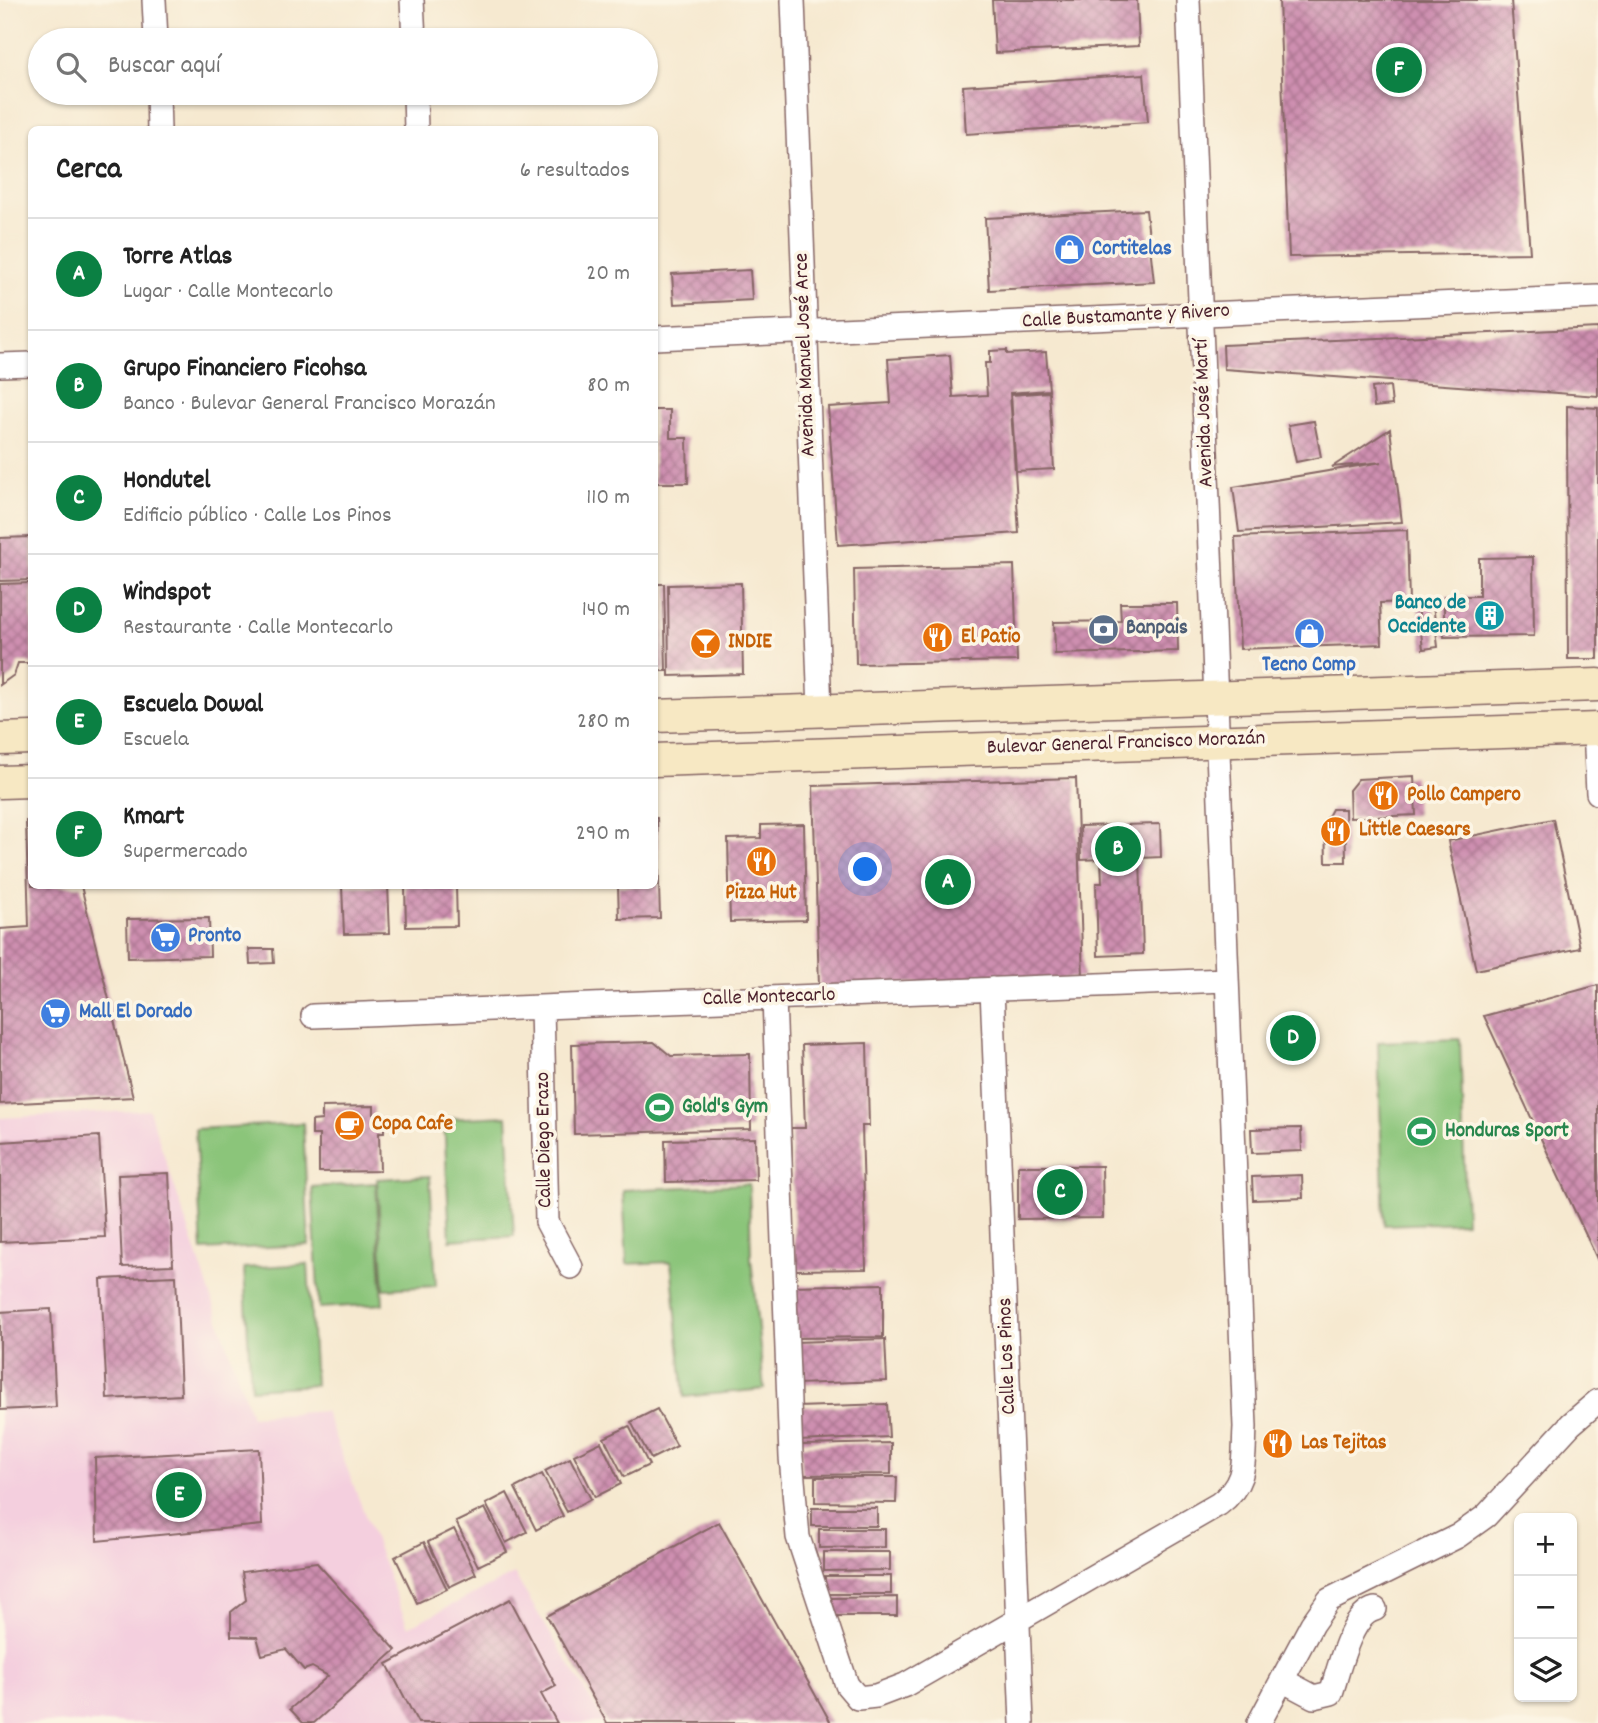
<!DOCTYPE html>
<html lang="es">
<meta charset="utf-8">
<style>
body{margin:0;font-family:Dekko,sans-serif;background:#f6f6f6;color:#222}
.controls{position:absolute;right:21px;bottom:21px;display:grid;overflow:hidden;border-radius:10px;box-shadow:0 2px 5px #0004}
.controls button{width:63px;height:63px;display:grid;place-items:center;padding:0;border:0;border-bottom:2px solid #e0e0e0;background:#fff;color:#222;font:35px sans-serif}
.you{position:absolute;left:866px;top:870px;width:24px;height:24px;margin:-18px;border:5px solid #fff;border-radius:50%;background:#1a73e8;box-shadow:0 0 0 10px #1a73e833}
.badge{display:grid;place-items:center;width:46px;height:46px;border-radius:50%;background:#0b8043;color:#fff;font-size:23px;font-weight:700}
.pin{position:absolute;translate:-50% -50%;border:4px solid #fff;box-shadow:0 2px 7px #0006}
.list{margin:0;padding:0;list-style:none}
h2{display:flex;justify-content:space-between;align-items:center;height:91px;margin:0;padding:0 28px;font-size:30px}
h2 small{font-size:23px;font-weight:400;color:#767676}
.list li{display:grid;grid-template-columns:46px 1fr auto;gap:21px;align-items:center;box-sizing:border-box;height:112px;padding:0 28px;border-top:2px solid #e0e0e0}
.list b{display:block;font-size:26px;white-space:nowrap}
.list p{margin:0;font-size:23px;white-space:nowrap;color:#767676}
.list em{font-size:23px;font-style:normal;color:#767676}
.icon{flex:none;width:38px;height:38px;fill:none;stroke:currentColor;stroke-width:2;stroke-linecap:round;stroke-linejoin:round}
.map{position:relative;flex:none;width:1598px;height:1723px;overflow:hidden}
.search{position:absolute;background:#fff;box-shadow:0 2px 5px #0004;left:28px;top:28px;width:630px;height:77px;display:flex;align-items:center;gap:18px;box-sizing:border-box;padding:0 24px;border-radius:38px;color:#767676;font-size:26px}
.panel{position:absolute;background:#fff;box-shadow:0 2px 5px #0004;left:28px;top:126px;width:630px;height:763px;border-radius:10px}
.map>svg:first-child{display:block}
</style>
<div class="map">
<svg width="1598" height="1723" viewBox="0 0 1598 1723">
<defs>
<pattern id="building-cross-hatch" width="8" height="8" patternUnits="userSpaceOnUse" patternTransform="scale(1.75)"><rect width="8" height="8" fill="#ce8fb0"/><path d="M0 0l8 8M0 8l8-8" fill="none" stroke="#a9748f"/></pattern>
</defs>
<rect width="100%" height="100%" fill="#fcf5e5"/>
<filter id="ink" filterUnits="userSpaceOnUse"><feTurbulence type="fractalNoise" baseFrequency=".0143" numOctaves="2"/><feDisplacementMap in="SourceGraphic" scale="14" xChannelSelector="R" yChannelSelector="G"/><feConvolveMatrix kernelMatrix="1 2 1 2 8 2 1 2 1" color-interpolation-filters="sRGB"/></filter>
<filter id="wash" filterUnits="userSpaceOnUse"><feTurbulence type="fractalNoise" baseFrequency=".00686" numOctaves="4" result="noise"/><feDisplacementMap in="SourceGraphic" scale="28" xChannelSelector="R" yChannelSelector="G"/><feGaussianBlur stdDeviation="1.57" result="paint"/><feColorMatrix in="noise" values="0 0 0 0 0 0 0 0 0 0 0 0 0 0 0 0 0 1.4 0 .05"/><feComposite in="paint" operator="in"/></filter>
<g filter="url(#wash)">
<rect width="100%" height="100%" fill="#f6e9d0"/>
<path fill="#f4cfde" d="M149 1110 251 1416 325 1411 408 1627 514 1574 605 1723H0V1118Z"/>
<path fill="#8bc57a" stroke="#6a7252" stroke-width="2" d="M1460 1039 1466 1222 1384 1225 1378 1042Z
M507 1116 514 1236 450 1240 444 1119Z
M303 1123 309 1245 202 1250 195 1129Z
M430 1176 436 1286 384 1289 377 1179Z
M376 1183 383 1304 319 1308 312 1187Z
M749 1184 751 1258 764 1389 684 1397 671 1262 627 1264 623 1190Z
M308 1264 315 1385 251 1389 244 1268Z"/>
<g id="blocks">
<path fill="url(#building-cross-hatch)" d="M992 0H1137L1139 46 995 53Z
M1279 0H1511L1530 253 1289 257Z
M1144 74 1148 122 966 134 963 86Z
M1146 210 1154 282 989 290 985 218Z
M750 270 752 300 674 304 672 274Z
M1598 328V396L1224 369 1223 345Z
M1007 350V354L1046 352 1049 390 1010 393 1019 533 838 545 828 407 891 403 888 359 950 355 953 397 987 395 985 363H990V351Z
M1390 386 1392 405 1374 407 1372 388Z
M1049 392 1054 469 1016 471 1011 395Z
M1567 406 1598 408V659H1568Z
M654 410H670V438H687L688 483H654Z
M1314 421 1321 457 1296 462 1288 425Z
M1390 429 1402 522 1239 532 1233 487 1382 462 1332 467Z
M1407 530 1409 602 1380 603 1382 644 1240 649 1235 537Z
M32 537V580L0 581V538Z
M1533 557 1534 636 1444 637V596H1479V558Z
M1014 565 1017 661 856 664 854 569Z
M32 583V663H18L14 675 0 685V584Z
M741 583 743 674 669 676 668 585Z
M654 584H664L666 671H654Z
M1120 603H1177L1178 651 1055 654 1054 622 1121 621Z
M1433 604 1438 647 1423 649 1418 606Z
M1414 776 1416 815 1350 818 1349 790 1358 779Z
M1076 778 1083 978 819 986 813 786Z
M1332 809H1345L1346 862H1326L1325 822Z
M654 818H657L660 918 619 919 618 886H654Z
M1553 819 1580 948 1476 970 1448 841Z
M26 821H32V886H81L133 1097 0 1104V929L29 927Z
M804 824 806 920 730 922 728 839 761 838V825Z
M1160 824 1161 857 1140 858 1143 954 1098 956 1096 883H1102L1101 859 1081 860 1080 826Z
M342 886H388L390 933 344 934Z
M405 886H456L457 926 406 927Z
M209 918 210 956 128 958 127 919Z
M249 949H273L274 963 250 964Z
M1598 985V1261L1484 1016Z
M654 1042 671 1056 750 1054 751 1129 574 1134 572 1044Z
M867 1043 869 1126H862L866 1269 795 1270 791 1128H805L802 1045Z
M374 1106V1118H384V1133H379L380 1171 319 1172V1135H312V1121L322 1120V1107Z
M1301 1128 1302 1151 1252 1153 1251 1129Z
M99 1136 105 1237 0 1242V1142Z
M755 1138 756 1180 666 1182 665 1140Z
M1018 1166H1102L1103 1218 1018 1219Z
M169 1173 173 1265 122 1267 118 1175Z
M1302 1175 1303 1198 1253 1200 1252 1177Z
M176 1276 181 1395 107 1399 101 1279Z
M883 1284V1337L793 1338 792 1286Z
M51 1309 56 1407 0 1410V1312Z
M885 1339 887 1381 795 1384 794 1342Z
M887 1404 889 1437 798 1441 797 1407Z
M657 1409 677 1446 651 1459 631 1422Z
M629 1426 649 1465 624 1477 604 1438Z
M601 1442 621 1484 595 1497 574 1455Z
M891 1443V1474L802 1475 801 1445Z
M259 1449 262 1525 97 1541 95 1458Z
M570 1458 591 1499 567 1512 545 1471Z
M542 1474 563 1516 536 1530 515 1488Z
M815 1477H897L896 1503 815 1502Z
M507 1493 527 1532 506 1543 486 1504Z
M485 1508 507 1552 478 1566 456 1522Z
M812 1508H877V1526H812Z
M719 1522 831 1723H607L547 1616Z
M454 1529 476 1574 449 1587 428 1542Z
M819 1529H885V1547L819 1548Z
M424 1542 447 1589 417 1603 395 1557Z
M824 1552H890V1570L824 1571Z
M316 1562 396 1650 314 1723H303L290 1709 328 1676 312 1667 304 1670 286 1649 262 1655 257 1637 231 1636V1612L246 1600 242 1572Z
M825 1576H891V1594H825Z
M897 1597V1616H831V1598Z
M510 1599 556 1686 541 1694 557 1723H418L387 1664Z"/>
</g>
</g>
<g filter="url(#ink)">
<use href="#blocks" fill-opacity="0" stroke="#866665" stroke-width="2"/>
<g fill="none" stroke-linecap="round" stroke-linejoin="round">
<defs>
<path id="street" d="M154 0 156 40
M412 0 414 40
M793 0 820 710
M158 93 159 130
M415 93 416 130
M654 338 1598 297
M0 365 32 364
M1595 729 1598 793
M992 989 1022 1723
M774 998 791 1457 798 1537 847 1685 858 1698 876 1696 905 1685 1219 1504C1248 1482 1243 1461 1245 1427L1188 0
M542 1007 547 1222 571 1267
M313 1016 1226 980
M1282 1680 1314 1697 1331 1693C1339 1670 1350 1615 1375 1609
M1259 1723 1312 1624 1329 1600 1458 1536 1486 1516 1571 1424 1598 1401"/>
<path id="secondary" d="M654 716 1598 685
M0 739 32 738
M654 760 1598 729
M0 782 32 781"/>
</defs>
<use href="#street" stroke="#866665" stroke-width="26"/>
<use href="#secondary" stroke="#866665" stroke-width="35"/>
<use href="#street" stroke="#fff" stroke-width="23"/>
<use href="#secondary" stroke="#f7e8c3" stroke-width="32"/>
</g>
</g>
<defs>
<symbol id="shop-disc" viewBox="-11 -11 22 22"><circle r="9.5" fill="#3f7fe0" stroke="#fcf5e5"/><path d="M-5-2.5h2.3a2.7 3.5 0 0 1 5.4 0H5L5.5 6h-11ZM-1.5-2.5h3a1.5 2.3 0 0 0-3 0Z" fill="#fff"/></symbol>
<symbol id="building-disc" viewBox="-11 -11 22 22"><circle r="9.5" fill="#0f9aa8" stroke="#fcf5e5"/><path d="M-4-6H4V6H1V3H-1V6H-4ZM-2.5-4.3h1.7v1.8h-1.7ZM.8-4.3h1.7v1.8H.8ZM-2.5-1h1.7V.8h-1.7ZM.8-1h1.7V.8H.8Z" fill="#fff"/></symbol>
<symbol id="bank-disc" viewBox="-11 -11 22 22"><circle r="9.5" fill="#5c6f8a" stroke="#fcf5e5"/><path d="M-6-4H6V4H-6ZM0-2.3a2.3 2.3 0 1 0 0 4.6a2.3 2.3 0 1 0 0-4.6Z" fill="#fff"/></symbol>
<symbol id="restaurant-disc" viewBox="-11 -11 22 22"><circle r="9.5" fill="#e8710a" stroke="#fcf5e5"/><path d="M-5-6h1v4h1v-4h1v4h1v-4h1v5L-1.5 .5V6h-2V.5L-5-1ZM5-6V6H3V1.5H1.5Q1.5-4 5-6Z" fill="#fff"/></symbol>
<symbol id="bar-disc" viewBox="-11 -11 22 22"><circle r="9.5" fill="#e8710a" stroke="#fcf5e5"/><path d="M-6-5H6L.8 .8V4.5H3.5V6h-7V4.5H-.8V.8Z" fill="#fff"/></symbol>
<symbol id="supermarket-disc" viewBox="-11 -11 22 22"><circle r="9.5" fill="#3f7fe0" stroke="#fcf5e5"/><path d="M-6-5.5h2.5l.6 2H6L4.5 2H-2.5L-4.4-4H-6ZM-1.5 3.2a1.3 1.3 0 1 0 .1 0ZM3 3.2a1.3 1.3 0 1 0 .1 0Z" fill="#fff"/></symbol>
<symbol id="stadium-disc" viewBox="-11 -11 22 22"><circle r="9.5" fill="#2e9e5b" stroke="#fcf5e5"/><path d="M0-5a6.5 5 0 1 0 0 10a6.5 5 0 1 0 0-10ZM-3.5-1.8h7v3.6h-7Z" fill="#fff"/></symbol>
<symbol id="cafe-disc" viewBox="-11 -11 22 22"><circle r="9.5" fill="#e8710a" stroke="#fcf5e5"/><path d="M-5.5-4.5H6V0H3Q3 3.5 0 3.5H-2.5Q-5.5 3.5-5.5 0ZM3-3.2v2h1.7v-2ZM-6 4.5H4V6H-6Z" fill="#fff"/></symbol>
</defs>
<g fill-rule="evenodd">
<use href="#shop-disc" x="1052" y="232" width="35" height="35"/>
<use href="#building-disc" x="1472" y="598" width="35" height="35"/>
<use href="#bank-disc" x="1086" y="612" width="35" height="35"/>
<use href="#shop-disc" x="1292" y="616" width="35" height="35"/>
<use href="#restaurant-disc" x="920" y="620" width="35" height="35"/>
<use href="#bar-disc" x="688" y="626" width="35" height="35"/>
<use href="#restaurant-disc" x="1366" y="778" width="35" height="35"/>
<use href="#restaurant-disc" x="1318" y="814" width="35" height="35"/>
<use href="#restaurant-disc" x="744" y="844" width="35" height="35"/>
<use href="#supermarket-disc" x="148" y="920" width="35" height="35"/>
<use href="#supermarket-disc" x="38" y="996" width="35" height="35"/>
<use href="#stadium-disc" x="642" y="1090" width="35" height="35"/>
<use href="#cafe-disc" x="332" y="1108" width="35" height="35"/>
<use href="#stadium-disc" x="1404" y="1114" width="35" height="35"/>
<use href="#restaurant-disc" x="1260" y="1426" width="35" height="35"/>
</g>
<g text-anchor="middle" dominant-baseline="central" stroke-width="7" stroke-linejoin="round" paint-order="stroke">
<g font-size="21" font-weight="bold" fill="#366cbe" stroke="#fcf5e5" text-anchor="start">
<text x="1092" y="250">Cortitelas</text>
<text x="1309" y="666" text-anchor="middle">Tecno Comp</text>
<text x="188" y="937">Pronto</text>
<text x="79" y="1013">Mall El Dorado</text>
</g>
<g font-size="21" fill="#4a1f2b" stroke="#fcf5e5">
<text transform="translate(1126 317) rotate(-3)">Calle Bustamante y Rivero</text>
<text transform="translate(806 355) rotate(-92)">Avenida Manuel José Arce</text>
<text transform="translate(1205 413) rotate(-92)">Avenida José Martí</text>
<text transform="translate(1126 744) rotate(-2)">Bulevar General Francisco Morazán</text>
<text transform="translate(769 998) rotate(-2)">Calle Montecarlo</text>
<text transform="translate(545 1140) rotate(-91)">Calle Diego Erazo</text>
<text transform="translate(1008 1356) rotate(-92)">Calle Los Pinos</text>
</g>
<g font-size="21" font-weight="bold" fill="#0d838f" stroke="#fcf5e5" text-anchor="end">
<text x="1466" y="604">Banco de<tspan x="1466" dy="24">Occidente</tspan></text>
</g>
<g font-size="21" font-weight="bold" fill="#4e5e75" stroke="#fcf5e5" text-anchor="start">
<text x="1126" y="629">Banpais</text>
</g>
<g font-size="21" font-weight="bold" fill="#c56008" stroke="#fcf5e5" text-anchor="start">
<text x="961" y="638">El Patio</text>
<text x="728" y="643">INDIE</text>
<text x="1407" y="796">Pollo Campero</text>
<text x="1359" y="831">Little Caesars</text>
<text x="761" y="894" text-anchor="middle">Pizza Hut</text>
<text x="372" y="1125">Copa Cafe</text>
<text x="1301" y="1444">Las Tejitas</text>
</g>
<g font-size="21" font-weight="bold" fill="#27864d" stroke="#fcf5e5" text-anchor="start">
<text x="682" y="1108">Gold's Gym</text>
<text x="1445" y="1132">Honduras Sport</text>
</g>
</g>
</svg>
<div class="controls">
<button>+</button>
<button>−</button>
<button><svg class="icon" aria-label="layers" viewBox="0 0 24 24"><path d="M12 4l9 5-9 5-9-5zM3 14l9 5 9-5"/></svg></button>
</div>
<div class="you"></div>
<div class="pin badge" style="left:948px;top:882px">A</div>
<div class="pin badge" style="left:1118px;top:849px">B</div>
<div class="pin badge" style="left:1060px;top:1192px">C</div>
<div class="pin badge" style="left:1293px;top:1038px">D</div>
<div class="pin badge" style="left:179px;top:1495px">E</div>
<div class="pin badge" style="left:1399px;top:70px">F</div>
<div class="search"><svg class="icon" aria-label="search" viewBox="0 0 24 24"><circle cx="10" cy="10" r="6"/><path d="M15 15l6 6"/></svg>Buscar aquí</div>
<section class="panel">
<h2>Cerca<small>6 resultados</small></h2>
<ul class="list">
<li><span class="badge">A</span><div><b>Torre Atlas</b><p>Lugar · Calle Montecarlo</p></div><em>20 m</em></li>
<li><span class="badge">B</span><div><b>Grupo Financiero Ficohsa</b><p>Banco · Bulevar General Francisco Morazán</p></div><em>80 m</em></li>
<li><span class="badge">C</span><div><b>Hondutel</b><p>Edificio público · Calle Los Pinos</p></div><em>110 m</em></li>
<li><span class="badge">D</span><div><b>Windspot</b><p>Restaurante · Calle Montecarlo</p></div><em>140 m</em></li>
<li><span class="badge">E</span><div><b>Escuela Dowal</b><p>Escuela</p></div><em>280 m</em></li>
<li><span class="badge">F</span><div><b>Kmart</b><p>Supermercado</p></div><em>290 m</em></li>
</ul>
</section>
</div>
